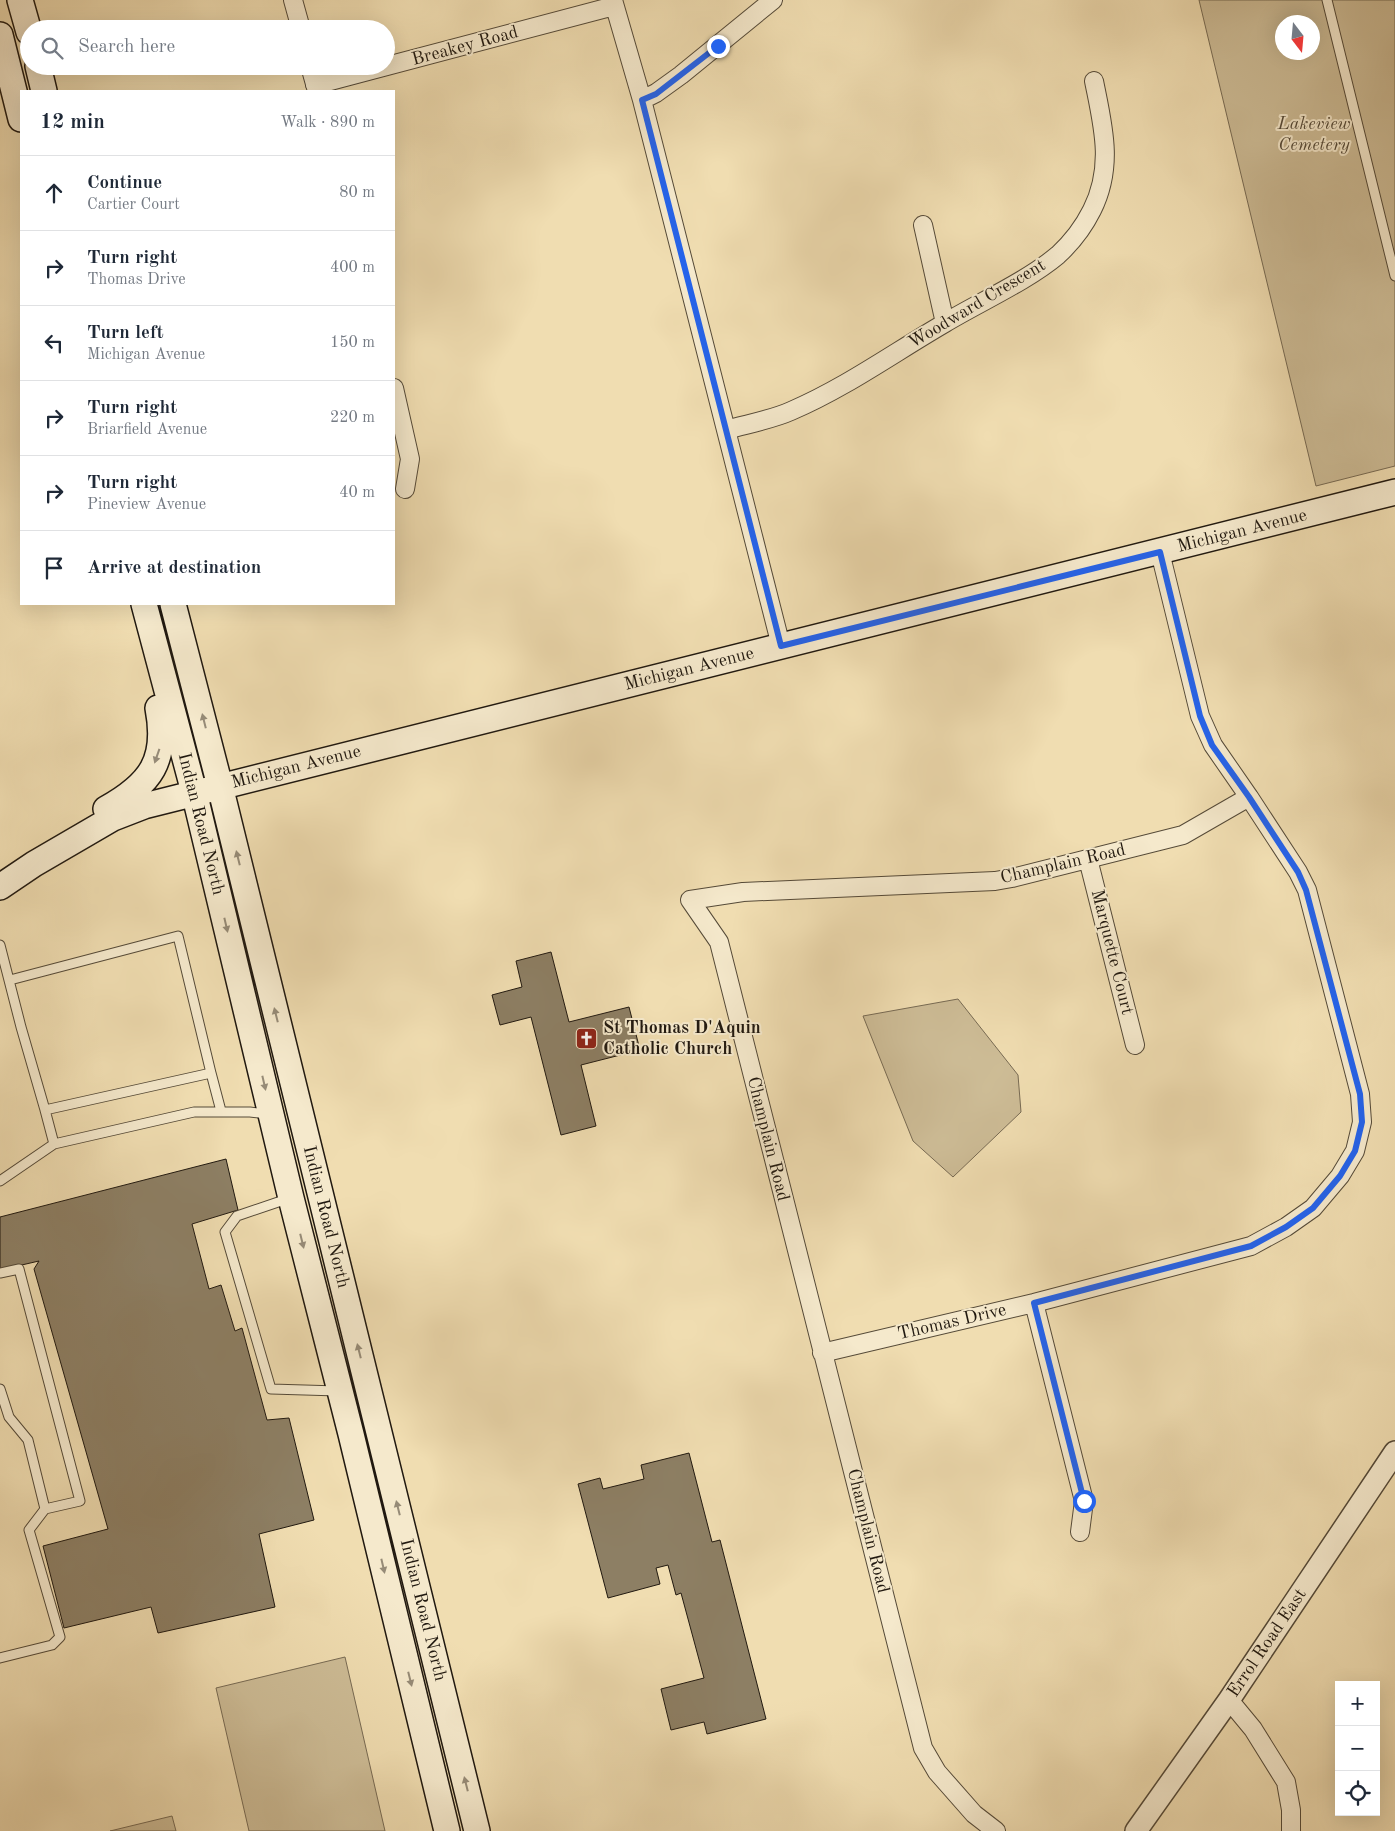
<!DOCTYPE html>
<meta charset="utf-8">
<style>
body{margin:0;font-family:"Old Standard TT",serif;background:#f2f2f3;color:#1f2937}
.controls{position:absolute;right:15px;bottom:15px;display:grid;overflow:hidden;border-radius:0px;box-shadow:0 5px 20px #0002}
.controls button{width:45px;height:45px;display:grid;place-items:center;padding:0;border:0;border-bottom:1px solid #e0e1e3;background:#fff;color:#1f2937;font:25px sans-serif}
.compass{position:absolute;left:1275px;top:15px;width:45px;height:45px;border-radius:50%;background:#fff;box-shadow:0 5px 20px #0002;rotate:164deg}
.stop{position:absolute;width:15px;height:15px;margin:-11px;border:4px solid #2563eb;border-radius:50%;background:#fff}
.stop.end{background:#2563eb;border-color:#fff;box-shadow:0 1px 5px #0008}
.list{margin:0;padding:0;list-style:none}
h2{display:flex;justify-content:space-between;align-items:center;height:65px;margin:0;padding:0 20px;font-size:21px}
h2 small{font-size:16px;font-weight:400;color:#747a83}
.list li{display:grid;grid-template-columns:32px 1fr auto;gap:15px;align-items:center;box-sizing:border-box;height:75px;padding:0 20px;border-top:1px solid #e0e1e3}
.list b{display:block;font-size:19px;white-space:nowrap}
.list p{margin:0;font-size:16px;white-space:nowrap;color:#747a83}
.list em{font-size:16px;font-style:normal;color:#747a83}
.icon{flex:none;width:28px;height:28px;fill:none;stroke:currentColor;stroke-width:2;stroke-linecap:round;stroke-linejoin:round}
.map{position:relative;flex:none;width:1395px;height:1831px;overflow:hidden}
.search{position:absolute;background:#fff;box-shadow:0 5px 20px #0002;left:20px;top:20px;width:375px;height:55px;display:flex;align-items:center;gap:12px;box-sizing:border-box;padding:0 18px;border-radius:28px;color:#747a83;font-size:19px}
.panel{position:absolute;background:#fff;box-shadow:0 5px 20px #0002;left:20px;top:90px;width:375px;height:515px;border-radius:0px}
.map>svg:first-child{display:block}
</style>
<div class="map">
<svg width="1395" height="1831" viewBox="0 0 1395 1831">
<rect width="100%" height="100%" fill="#f0ddb1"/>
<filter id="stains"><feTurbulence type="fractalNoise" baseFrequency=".004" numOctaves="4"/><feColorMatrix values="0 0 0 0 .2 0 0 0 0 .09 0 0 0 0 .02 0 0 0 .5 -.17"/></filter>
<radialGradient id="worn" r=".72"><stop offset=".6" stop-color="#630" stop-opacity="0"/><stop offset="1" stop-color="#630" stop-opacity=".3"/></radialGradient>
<path fill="#cdbc96" stroke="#776a53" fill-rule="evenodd" d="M1199 0H1395V466L1316 486ZM1282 22H1312V52H1282Z
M958 999 1018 1075 1021 1112 953 1177 913 1141 863 1016Z
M345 1657 385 1831H249L216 1688Z
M172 1816 176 1831H110Z"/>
<path fill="#8d7f64" stroke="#211910" d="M551 952 569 1022 629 1007 640 1050 581 1065 596 1126 561 1135 531 1017 500 1025 492 995 522 987 516 961Z
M226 1159 238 1210 192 1224 209 1289 221 1285 235 1331 242 1328 267 1420 289 1418 314 1520 259 1534 275 1607 158 1633 151 1607 64 1628 43 1546 108 1529 34 1269 39 1261 0 1270V1217Z
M689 1453 712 1542 720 1540 766 1719 707 1734 704 1722 671 1730 661 1689 704 1678 681 1593 676 1595 668 1565 656 1568 660 1584 608 1598 578 1484 600 1478 603 1489 644 1479 641 1465Z"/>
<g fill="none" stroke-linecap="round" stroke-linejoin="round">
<defs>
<path id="service" d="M1327 0 1395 276
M0 945 21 1027 45 1110 211 1073 178 936 10 980
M211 1073 221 1111
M45 1110 54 1144
M0 1181 54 1144 194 1112H250L268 1114
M290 1198 237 1216 225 1232 271 1389 338 1391
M0 1273 19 1269 80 1501 45 1509 28 1440 9 1417 0 1389
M0 1658 52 1645 60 1637 29 1530 45 1509"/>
<path id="minor" d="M293 0 301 29
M613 0 642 100 781 646
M310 66 317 91
M315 85 614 6
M642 100 656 93 681 75 773 0
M923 225 945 323
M394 388 410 459 405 489
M726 430C747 424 771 420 791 411 845 388 895 352 945 323 980 302 1027 281 1058 255 1071 243 1084 226 1092 210 1114 166 1103 126 1094 81
M1088 859 1135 1045
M1034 1303 1084 1501 1080 1532
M822 1353 1034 1303 1251 1246 1286 1227 1313 1208 1340 1176 1355 1151 1362 1122 1360 1094 1307 890 1298 872 1249 797 1213 745 1200 716 1160 552
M1229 1700 1253 1729 1286 1782 1291 1810V1831
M996 1831 974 1814 937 1772 923 1748 719 942 690 900 743 892 995 881 1012 878 1183 835 1249 797"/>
<path id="tertiary" d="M1136 1831 1229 1700 1395 1452"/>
<path id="secondary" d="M20 0 29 32
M0 35 21 119
M38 66 44 91
M144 604 194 792 291 1198 351 1434 447 1831
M173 604 220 786 477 1831
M106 809C151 784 168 760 158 708
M0 887 34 864 113 818 144 806 1395 492"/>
</defs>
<use href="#service" stroke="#554a38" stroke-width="11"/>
<use href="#minor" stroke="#554a38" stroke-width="20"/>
<use href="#tertiary" stroke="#554a38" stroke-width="24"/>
<use href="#secondary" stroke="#211910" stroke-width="28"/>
<use href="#service" stroke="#f5e9cc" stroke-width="9"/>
<use href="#minor" stroke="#f5e9cc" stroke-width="18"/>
<use href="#tertiary" stroke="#f5e9cc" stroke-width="21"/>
<use href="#secondary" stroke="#f5e9cc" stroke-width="25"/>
</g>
<defs><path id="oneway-solid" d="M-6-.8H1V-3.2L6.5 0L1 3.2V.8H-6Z" transform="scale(1.25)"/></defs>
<g fill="#968b77">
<use href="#oneway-solid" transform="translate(204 721) rotate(-104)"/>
<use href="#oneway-solid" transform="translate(157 756) rotate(109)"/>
<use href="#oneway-solid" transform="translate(238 858) rotate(-104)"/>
<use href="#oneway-solid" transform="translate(226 925) rotate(77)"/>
<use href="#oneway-solid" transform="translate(276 1015) rotate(-104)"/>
<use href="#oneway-solid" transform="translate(264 1083) rotate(77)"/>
<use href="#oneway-solid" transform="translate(302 1241) rotate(76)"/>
<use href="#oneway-solid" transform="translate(359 1351) rotate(-104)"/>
<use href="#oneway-solid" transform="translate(398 1508) rotate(-104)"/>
<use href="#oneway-solid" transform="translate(383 1566) rotate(77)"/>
<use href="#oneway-solid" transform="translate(410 1679) rotate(76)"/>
<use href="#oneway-solid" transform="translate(466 1784) rotate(-104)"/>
</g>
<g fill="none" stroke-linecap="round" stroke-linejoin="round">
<path stroke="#2563eb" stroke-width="6" d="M718 46 656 94 642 100 781 646 1160 552 1200 716 1212 745 1249 797 1298 872 1306 890 1360 1094 1362 1122 1355 1151 1340 1176 1313 1208 1286 1227 1251 1246 1034 1303 1084 1501"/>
</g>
<defs>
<symbol id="church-square" viewBox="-11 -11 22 22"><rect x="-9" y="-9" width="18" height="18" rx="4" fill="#8f2418" stroke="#f5e9cc"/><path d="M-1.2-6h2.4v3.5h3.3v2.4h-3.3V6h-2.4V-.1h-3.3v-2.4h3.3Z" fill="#fff"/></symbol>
</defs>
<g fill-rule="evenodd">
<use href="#church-square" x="574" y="1026" width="25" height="25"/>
</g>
<g text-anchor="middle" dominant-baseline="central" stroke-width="4" stroke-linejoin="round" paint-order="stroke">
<g font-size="18" fill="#211910" stroke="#f5e9cc">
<text transform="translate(465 46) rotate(-15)">Breakey Road</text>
<text transform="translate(977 304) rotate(-31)">Woodward Crescent</text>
<text transform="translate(1242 531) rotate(-14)">Michigan Avenue</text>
<text transform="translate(689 669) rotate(-14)">Michigan Avenue</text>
<text transform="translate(296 767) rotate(-14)">Michigan Avenue</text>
<text transform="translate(201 824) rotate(76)">Indian Road North</text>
<text transform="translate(1063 864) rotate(-13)">Champlain Road</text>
<text transform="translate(1112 952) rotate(76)">Marquette Court</text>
<text transform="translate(768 1139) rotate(76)">Champlain Road</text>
<text transform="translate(326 1217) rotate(76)">Indian Road North</text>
<text transform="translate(952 1322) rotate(-13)">Thomas Drive</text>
<text transform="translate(868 1531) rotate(76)">Champlain Road</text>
<text transform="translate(423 1610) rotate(76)">Indian Road North</text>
<text transform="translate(1267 1643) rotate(-56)">Errol Road East</text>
</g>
<g font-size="18" font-style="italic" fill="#554a38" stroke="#f5e9cc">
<text x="1314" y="124">Lakeview<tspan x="1314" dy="21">Cemetery</tspan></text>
</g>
<g font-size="18" font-weight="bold" fill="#211910" stroke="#f5e9cc" text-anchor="start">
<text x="603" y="1028">St Thomas D'Aquin<tspan x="603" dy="21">Catholic Church</tspan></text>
</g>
</g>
<rect width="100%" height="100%" filter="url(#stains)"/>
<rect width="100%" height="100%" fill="url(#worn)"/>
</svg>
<div class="controls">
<button>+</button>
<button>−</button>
<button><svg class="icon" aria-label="locate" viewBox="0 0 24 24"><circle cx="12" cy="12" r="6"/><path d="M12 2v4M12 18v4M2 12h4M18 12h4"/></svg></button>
</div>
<svg class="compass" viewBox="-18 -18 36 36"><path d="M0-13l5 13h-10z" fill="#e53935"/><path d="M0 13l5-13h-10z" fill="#747a83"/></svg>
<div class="stop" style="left:1084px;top:1501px"></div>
<div class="stop end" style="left:718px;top:46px"></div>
<div class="search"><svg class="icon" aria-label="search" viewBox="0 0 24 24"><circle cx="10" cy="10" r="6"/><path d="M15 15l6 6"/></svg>Search here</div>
<section class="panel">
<h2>12 min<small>Walk · 890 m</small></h2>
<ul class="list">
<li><svg class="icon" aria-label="ahead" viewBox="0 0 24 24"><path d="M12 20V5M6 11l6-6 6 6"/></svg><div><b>Continue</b><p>Cartier Court</p></div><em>80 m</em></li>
<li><svg class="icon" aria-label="right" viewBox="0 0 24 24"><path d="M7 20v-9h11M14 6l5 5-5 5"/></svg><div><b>Turn right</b><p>Thomas Drive</p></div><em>400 m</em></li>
<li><svg class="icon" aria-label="left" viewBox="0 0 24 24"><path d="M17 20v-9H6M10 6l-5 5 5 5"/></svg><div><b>Turn left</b><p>Michigan Avenue</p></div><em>150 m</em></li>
<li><svg class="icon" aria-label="right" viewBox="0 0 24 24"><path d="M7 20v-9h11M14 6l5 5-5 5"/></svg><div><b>Turn right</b><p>Briarfield Avenue</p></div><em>220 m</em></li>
<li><svg class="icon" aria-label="right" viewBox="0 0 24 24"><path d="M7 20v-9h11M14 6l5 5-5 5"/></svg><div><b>Turn right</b><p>Pineview Avenue</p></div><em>40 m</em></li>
<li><svg class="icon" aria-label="arrive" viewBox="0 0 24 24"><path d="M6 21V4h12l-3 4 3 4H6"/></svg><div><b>Arrive at destination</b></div></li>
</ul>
</section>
</div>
